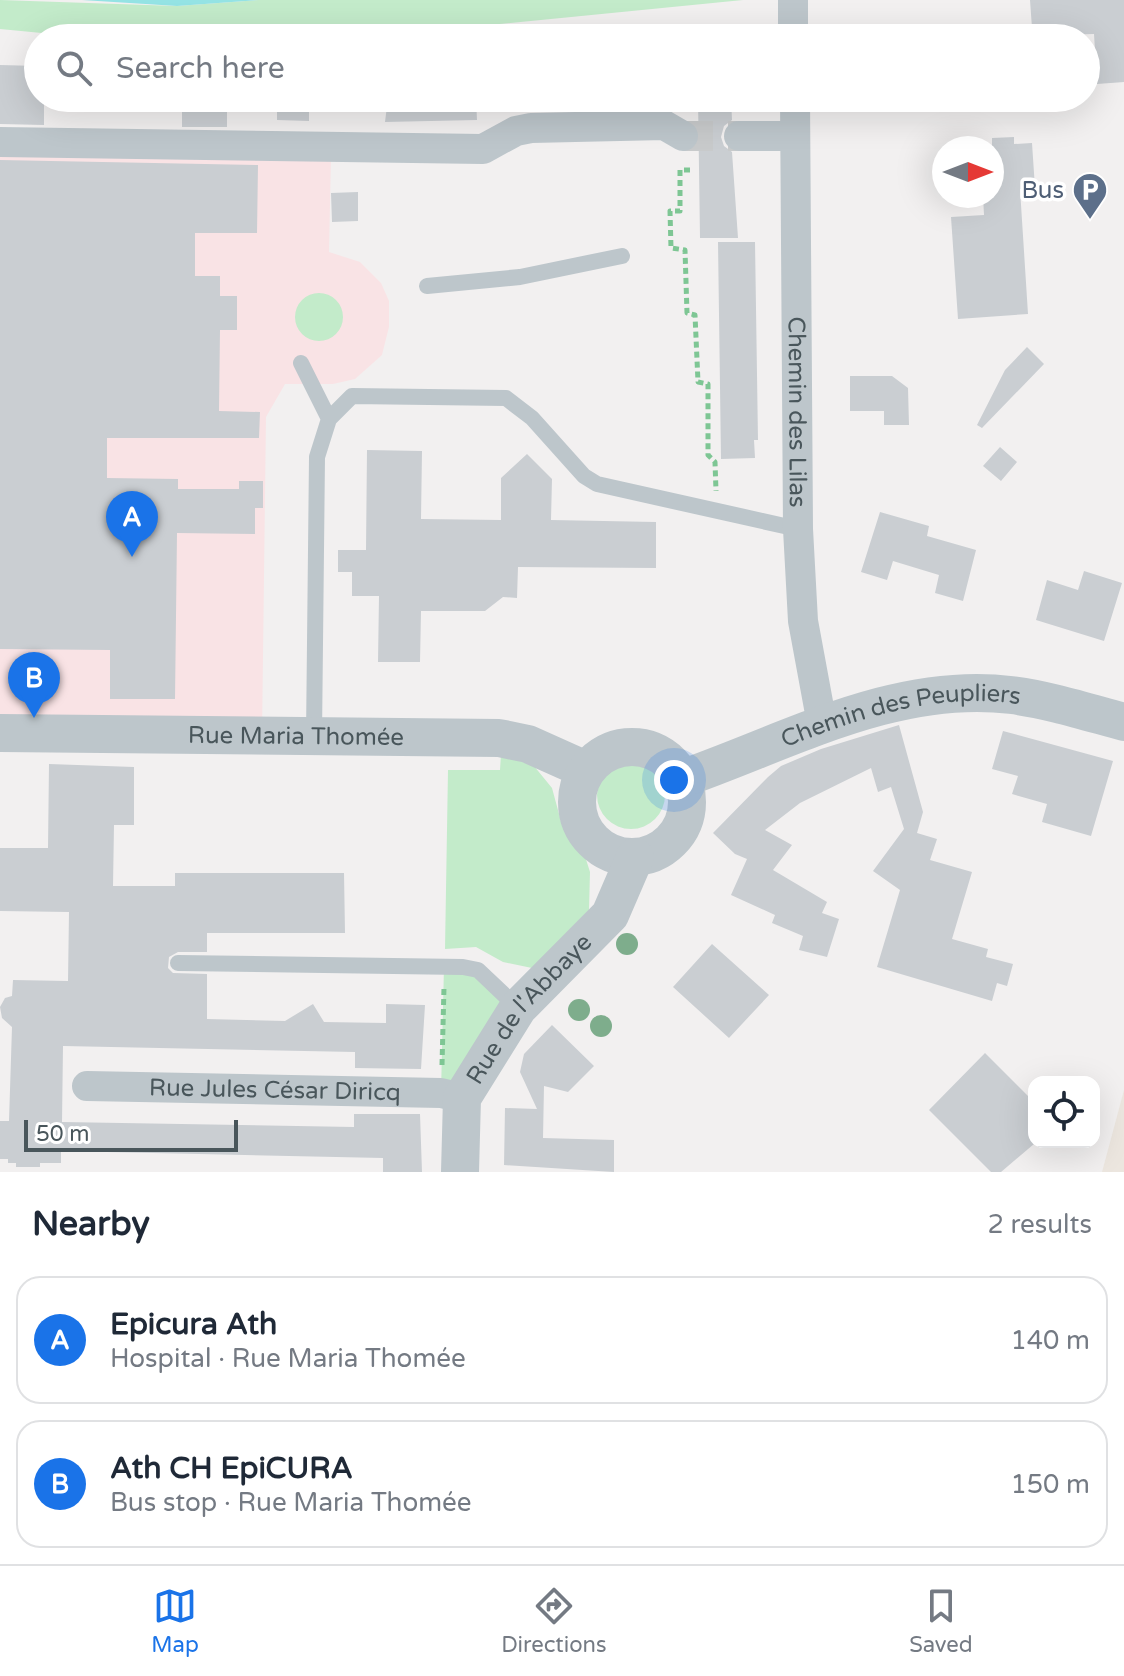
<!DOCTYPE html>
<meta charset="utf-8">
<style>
body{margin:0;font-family:"Varela Round",sans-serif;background:#f2f2f3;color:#1f2937}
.controls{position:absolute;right:24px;bottom:24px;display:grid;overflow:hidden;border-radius:16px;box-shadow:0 8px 32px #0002}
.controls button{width:72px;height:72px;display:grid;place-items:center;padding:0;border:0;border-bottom:2px solid #e0e1e3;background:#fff;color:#1f2937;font:40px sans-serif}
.compass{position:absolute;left:932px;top:136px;width:72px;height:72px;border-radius:50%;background:#fff;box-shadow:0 8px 32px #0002;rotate:90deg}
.scale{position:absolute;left:24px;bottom:20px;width:214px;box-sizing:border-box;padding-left:8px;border:4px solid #49565b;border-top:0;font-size:22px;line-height:28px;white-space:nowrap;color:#49565b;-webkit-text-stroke:6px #fff;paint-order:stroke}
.you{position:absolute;left:674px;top:780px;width:28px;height:28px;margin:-20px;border:6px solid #fff;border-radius:50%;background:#1a73e8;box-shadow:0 0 0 12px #1a73e833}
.badge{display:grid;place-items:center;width:52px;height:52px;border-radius:50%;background:#1a73e8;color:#fff;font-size:26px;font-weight:700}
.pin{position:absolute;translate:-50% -66px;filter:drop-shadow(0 2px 4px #0008)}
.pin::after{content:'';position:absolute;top:42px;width:28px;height:24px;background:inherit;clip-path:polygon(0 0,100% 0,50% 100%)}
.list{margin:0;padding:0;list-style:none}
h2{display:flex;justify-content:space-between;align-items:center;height:104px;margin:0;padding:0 32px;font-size:34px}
h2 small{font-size:26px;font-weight:400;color:#747a83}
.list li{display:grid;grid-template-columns:52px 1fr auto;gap:24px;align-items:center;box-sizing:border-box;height:128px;margin:0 16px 16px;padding:0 16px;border:2px solid #e0e1e3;border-radius:24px}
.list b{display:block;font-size:30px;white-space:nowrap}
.list p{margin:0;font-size:26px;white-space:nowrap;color:#747a83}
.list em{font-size:26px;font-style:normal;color:#747a83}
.icon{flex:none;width:44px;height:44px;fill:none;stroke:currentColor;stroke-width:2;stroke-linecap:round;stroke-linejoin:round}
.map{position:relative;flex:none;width:1124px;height:1172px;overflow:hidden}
.search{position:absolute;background:#fff;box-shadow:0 8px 32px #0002;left:24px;right:24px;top:24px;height:88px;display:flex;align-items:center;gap:20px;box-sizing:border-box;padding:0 28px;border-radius:44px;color:#747a83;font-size:30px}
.sheet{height:392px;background:#fff}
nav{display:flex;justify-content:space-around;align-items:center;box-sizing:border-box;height:112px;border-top:2px solid #e0e1e3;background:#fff;font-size:22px;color:#747a83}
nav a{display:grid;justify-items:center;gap:4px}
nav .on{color:#1a73e8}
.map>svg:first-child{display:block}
</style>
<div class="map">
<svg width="1124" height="1172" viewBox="0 0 1124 1172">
<rect width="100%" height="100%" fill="#f2f0f0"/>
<path fill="#ece6df" d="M1124 1090V1172H1102Z"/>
<path fill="#f9e3e5" d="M0 142 331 156 329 252 360 262 381 283 389 301V327L382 355 355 379 333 384H285L266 417 262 736 0 733Z"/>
<path fill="#c3ebca" d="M0 0 177 6 259 0H743L358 38H94L0 29Z
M295 317a24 24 0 1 1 48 0a24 24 0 1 1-48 0Z
M501 754 534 766 552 788 562 825 584 853 590 872 589 910 532 968 503 962 476 947 445 949 448 770H500Z
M597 795a34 34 0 1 1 68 0a34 34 0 1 1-68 0Z
M444 966 463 967 520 1006 441 1093Z"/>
<path fill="#94e3e4" d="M82 0H259L177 6Z"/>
<path fill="#caced2" d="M1030 0H1124V82L1097 84 1094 34 1058 35 1057 26 1032 28Z
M0 65 38 66V98H44V125L0 124Z
M182 98H227V127H182Z
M277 98H309V121L277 120Z
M388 98H476L477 120 385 122Z
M698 98H731L732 120 724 126 721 137 724 146 732 152 738 238H700Z
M1014 137V144L1032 143 1035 188 1020 189 1028 314 958 319 951 217 984 215 983 196H992V138Z
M0 160 258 165 257 233H195V276H220V296H237V330H220L219 411 260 412 259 438H107V478L178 479V489H239V481H263V508H255V534L177 533 175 699H110V650L0 649Z
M358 192V221L332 222 331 193Z
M718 242H755L758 440H754L755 458 721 459Z
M1027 347 1044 364 982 428 977 425 1005 370Z
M850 376H892L908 388 909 425H884V411H850Z
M1000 447 1017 462 1001 481 983 466Z
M367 450 422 451 421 519 501 520V478L527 454 552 479 551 520 656 522V568L518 567 517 598 503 597 485 611H421L420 662H378L379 596H352V572H338V550H366Z
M880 512 929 526 927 536 976 550 963 601 935 593 939 575 893 561 887 580 861 572Z
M1084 571 1122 583 1104 641 1036 620 1047 580 1078 590Z
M899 725 923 812 917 833 937 839 930 860 972 872 952 939 988 949 986 957 1013 964 1007 986 997 983 992 1001 877 967 900 890 873 871 904 829 891 787 878 792 871 768 800 803 765 830 792 845 773 870 827 902 822 913 839 919 827 957 799 950 803 936 772 923 775 915 731 895 747 859 735 854 713 833 768 777 781 766 821 749Z
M1003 731 1113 761 1091 836 1042 822 1047 804 1012 794 1018 776 992 769Z
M49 764 134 767V825H114L113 886H175V873H344L345 933H207V952H178L169 957 168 968 173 973 207 974V1019L285 1021 313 1004 324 1022 386 1023V1004L425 1005 421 1069 355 1068V1052L63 1046 62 1122 354 1127V1114H420L422 1172H383V1158L61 1151V1163H40V1167H16V1163H8V1159H0V1121H9L12 1027 2 1018 0 1007 5 998 12 996 13 980 68 981 69 912 0 911V848H48Z
M712 944 769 995 729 1038 673 987Z
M552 1025 594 1066 568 1092 544 1086 543 1138 614 1140V1172L504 1165 505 1108 537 1109 520 1072 524 1054Z
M985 1053 1034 1102V1144L1001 1172H991L929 1110Z"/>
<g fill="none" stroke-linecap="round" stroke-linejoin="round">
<path stroke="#c8cacb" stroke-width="30" stroke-dasharray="30 15" stroke-linecap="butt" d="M683 136H739"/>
<path stroke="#7ec694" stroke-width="5" stroke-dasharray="6 4" stroke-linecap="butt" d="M690 170H680V211H670L671 248 685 250 687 313 695 315 698 382 708 384V455L715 462 716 491
M442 1065 444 987"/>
<path stroke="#bdc6cb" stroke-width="16" d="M427 286 520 277 622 256
M301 363 329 419
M314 736 317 457 329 419 352 396 506 398 532 418 584 476 597 484 798 529
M178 963 463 967 478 970 518 1008"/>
<g stroke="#bdc6cb" stroke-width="30">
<path d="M793 0V38"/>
<path id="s1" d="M795 98 798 529 803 621 822 724"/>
<path d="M739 136H794"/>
<path d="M0 142 483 149 516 131 531 128 664 125 683 136"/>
<path id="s2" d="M87 1086 441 1093 462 1098"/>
</g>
<g stroke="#bdc6cb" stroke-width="38">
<path id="s3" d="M0 733 499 738 528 744 586 770"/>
<circle cx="632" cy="802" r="55"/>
<path id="s4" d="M684 778C789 741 896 681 1011 695 1050 700 1087 712 1124 722"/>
<path id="s5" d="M460 1172 462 1098 518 1008 610 915 635 857"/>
</g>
</g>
<g fill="#7ead8c">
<circle cx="627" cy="944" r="11"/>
<circle cx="579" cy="1010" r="11"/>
<circle cx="601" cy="1026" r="11"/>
</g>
<defs>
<symbol id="parking-pin" viewBox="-11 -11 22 30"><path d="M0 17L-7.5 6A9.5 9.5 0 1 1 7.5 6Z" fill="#5c6f8a" stroke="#fff"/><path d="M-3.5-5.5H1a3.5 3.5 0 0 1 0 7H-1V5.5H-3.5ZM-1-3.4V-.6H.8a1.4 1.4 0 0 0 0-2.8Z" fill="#fff"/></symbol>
</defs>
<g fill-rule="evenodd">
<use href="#parking-pin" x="1070" y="170" width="40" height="54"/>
</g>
<g text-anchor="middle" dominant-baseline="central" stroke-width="7" stroke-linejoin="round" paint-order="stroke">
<g font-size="24" fill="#4e5e75" stroke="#fff" text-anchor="end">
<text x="1064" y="190">Bus</text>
</g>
<g font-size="24" fill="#49565b" stroke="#fff">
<text stroke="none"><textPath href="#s1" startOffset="314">Chemin des Lilas</textPath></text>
<text stroke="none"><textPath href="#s4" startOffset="228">Chemin des Peupliers</textPath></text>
<text stroke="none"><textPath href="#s3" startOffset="296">Rue Maria Thomée</textPath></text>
<text stroke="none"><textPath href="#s5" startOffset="186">Rue de l'Abbaye</textPath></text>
<text stroke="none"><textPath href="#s2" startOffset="188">Rue Jules César Diricq</textPath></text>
</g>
</g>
</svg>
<div class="controls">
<button><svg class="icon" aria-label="locate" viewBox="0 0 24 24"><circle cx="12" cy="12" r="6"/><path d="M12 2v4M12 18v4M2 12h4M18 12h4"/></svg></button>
</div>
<svg class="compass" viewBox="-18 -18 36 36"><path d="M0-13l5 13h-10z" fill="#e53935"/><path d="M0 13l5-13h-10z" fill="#747a83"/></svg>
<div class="scale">50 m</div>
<div class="you"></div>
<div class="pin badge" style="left:132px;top:557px">A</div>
<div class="pin badge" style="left:34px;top:718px">B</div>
<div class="search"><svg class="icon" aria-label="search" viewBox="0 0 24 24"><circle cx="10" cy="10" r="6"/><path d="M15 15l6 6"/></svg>Search here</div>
</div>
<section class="sheet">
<h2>Nearby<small>2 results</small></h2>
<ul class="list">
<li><span class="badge">A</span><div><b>Epicura Ath</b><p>Hospital · Rue Maria Thomée</p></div><em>140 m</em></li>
<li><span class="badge">B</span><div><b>Ath CH EpiCURA</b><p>Bus stop · Rue Maria Thomée</p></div><em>150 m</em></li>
</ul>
</section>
<nav>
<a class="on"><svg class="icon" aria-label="map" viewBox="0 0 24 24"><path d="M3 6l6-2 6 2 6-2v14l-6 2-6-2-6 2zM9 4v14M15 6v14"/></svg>Map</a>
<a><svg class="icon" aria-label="directions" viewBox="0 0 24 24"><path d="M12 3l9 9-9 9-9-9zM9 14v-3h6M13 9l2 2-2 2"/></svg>Directions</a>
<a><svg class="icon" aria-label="saved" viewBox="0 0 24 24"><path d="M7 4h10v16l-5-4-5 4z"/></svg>Saved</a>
</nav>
